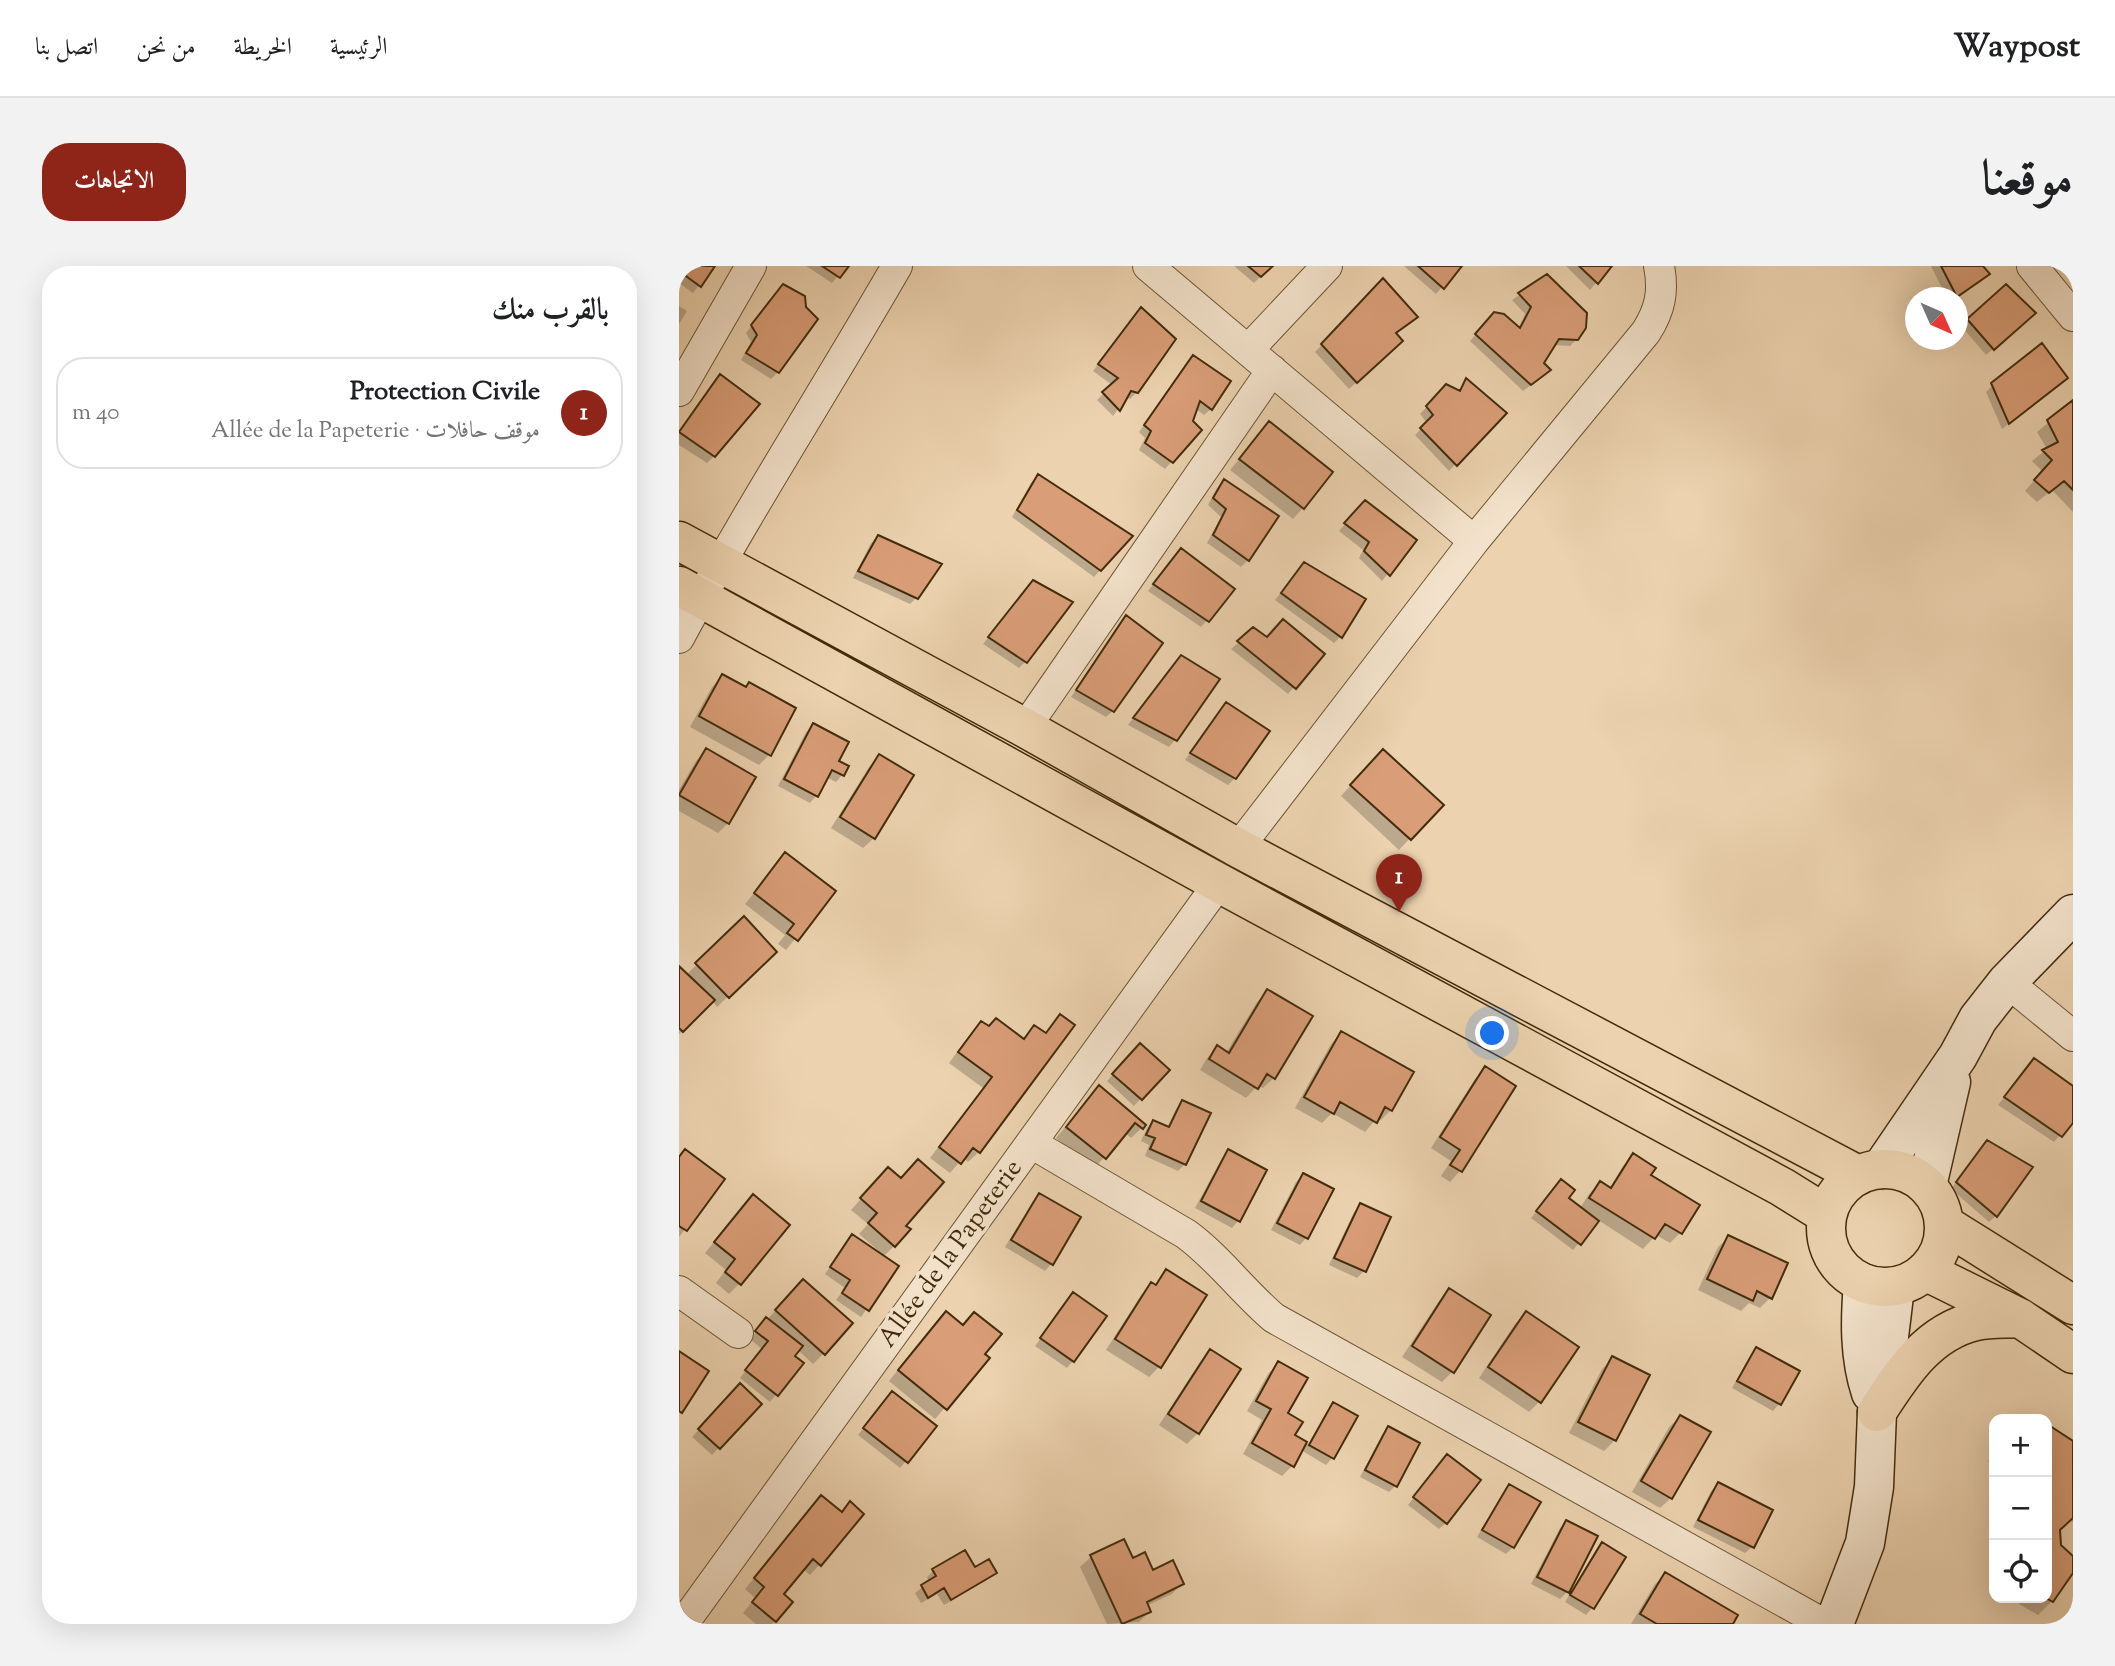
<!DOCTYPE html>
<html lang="ar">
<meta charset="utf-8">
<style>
body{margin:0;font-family:"Sorts Mill Goudy",Amiri,serif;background:#f2f2f2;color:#202124;direction:rtl}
.controls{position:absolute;right:21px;bottom:21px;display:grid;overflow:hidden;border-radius:14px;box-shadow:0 7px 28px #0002}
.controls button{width:63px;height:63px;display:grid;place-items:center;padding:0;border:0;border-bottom:2px solid #e0e0e0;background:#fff;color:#202124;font:35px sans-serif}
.compass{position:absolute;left:1226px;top:21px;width:63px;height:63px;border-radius:50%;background:#fff;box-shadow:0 7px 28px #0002;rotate:135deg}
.you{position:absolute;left:814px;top:768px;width:24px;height:24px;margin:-18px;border:5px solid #fff;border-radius:50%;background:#1a73e8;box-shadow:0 0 0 10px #1a73e833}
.badge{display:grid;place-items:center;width:46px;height:46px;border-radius:50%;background:#8f2418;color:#fff;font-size:23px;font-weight:700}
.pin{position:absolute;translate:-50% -58px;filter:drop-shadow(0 2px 4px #0008)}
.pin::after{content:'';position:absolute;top:37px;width:24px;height:21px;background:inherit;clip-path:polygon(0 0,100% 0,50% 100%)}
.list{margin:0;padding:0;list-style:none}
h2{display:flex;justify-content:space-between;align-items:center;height:91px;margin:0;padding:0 28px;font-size:30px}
h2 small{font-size:23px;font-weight:400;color:#757577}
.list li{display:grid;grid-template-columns:46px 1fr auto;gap:21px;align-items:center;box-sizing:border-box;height:112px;margin:0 14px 14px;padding:0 14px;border:2px solid #e0e0e0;border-radius:28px}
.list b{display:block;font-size:26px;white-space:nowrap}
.list p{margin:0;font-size:23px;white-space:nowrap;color:#757577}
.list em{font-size:23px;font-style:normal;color:#757577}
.icon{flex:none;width:38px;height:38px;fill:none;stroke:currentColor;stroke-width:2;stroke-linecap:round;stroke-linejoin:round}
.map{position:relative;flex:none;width:1394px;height:1358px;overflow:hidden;direction:ltr;border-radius:28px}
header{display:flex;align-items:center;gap:42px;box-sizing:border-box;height:98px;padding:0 35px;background:#fff;border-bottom:2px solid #e0e0e0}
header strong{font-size:33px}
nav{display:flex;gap:38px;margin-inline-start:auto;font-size:24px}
.intro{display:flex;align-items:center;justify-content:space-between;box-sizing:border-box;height:168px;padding:0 42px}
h1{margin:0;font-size:49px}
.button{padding:18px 32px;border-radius:28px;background:#8f2418;color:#fff;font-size:24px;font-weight:700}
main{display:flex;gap:42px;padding:0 42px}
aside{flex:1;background:#fff;border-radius:28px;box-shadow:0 7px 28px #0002}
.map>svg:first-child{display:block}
</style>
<header>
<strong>Waypost</strong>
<nav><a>الرئيسية</a><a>الخريطة</a><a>من نحن</a><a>اتصل بنا</a></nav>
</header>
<div class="intro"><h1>موقعنا</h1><a class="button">الاتجاهات</a></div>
<main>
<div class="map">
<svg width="1394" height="1358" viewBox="0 0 1394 1358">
<rect width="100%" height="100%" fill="#ecd2af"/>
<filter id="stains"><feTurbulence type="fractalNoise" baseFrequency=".00286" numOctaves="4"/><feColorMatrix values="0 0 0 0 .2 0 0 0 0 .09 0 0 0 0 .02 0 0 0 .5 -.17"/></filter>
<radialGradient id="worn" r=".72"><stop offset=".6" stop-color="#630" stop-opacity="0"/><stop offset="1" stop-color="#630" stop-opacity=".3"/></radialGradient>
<path fill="#0003" d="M0 0H34L14 27 0 17Z
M127 0H167L153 17Z
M555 0H592L575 17Z
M725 0H781L757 28Z
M887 0H931L911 24Z
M1252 0H1302V14L1278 32H1268Z
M867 10 898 73 891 80 874 79 862 97 863 111 844 125 791 75 809 55 839 63 846 48 833 34Z
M704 14 737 51 716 68 715 82 670 123 636 86Z
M98 27 99 106 92 113 62 94 72 76 67 67Z
M0 40 8 45 0 58Z
M455 50 458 126 451 133 447 132 434 150 418 134 433 119 414 105Z
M1289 54H1348L1307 89 1283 61Z
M508 98 532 143 525 149 517 143 512 156 520 164 486 203 460 184 466 172 460 166Z
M788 115 825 147 770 205 736 169 748 157 741 148 761 127 779 126Z
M35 117V190L28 197 0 179V166Z
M1380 118 1323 163 1307 126 1314 119Z
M1394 136V246L1373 224 1358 236 1346 225 1363 205 1353 195 1368 183 1358 166Z
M590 158 624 242 614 253 551 204Z
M359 210 452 270 415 311 333 251 352 217Z
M545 215 569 294 562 301 528 277 542 251 529 239 538 222Z
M679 243 735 274 703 315 680 292 684 284 660 265Z
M199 271 238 331 231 338 174 312 192 277Z
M495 291 528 354 522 361 469 325Z
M619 305 661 371 655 377 596 334Z
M348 323 347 395 340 402 304 378Z
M447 352 434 445 427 451 392 431Z
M574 364 615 421 609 428 552 383Z
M496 398V474L490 481 449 459Z
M43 410 90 489 80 499 11 461 33 421Z
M547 439 556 512 549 519 506 494Z
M134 459 158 495 163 509 157 516 147 511 137 530 131 537 99 520 127 466Z
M27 484 49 557 39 567 0 545V524L17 495Z
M201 490 195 572 184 582 152 562 190 501Z
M693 496 762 539 720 584 662 530Z
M107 588 155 625 107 684 99 678 106 669 66 638Z
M65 653 96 686 38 741 33 735 0 768V703L7 709Z
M588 726 595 812 584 822 579 819 567 832 521 804 528 792 538 782 547 787 578 736Z
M381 751 300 886 289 896 284 892 271 907 251 892 304 822 270 797 292 767 302 757 309 762 343 774 356 761 366 768Z
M663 767 712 844 702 854 698 852 686 866 653 847 643 857 616 842 652 778Z
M455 786 488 804 455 840 428 815Z
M1355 794 1394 822V854L1375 876 1319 839Z
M806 802 835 820 781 905 771 916 762 910 772 895 752 882 796 813Z
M420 821 465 860 452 872 446 867 415 903 377 872Z
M503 836 506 898 499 905 466 890 470 879 462 875 468 862 474 856 488 862 497 843Z
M1302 883 1317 950 1310 956 1272 923Z
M550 886 559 955 553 962 516 942 543 892Z
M955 890 970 909 1018 940 1001 967 991 977 977 969 964 983 919 954 894 984 852 952 882 915 888 932 901 942 910 928 921 917 930 923 944 900Z
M0 891 44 914 0 971Z
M624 909 627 972 621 979 592 964 617 916Z
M199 914 224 960 215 980 204 991 217 1001 182 1051 157 1034 166 1022 146 1008 173 971 200 989 202 987 180 968 189 958 172 944Z
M360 929 372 998 366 1005 326 981 354 935Z
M682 939 685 1005 678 1012 650 999 675 946Z
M64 941 60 1018 50 1028 37 1017 47 1004 26 987Z
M1050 971 1091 1032 1081 1042 1070 1037 1062 1045 1019 1024 1039 981Z
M488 1005 526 1029 480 1101 470 1111 427 1084 462 1029 472 1018 475 1020Z
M770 1024 773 1106 763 1116 723 1091 760 1035Z
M114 1025 144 1088 134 1098 119 1084 113 1090 123 1097 91 1136 61 1112 83 1083 71 1073Z
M394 1029V1095L388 1102 356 1080Z
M847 1047 861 1135 850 1146 800 1112 836 1058Z
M257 1058 283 1061 309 1092 256 1153 210 1115Z
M1078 1083 1118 1106 1100 1138 1094 1145 1053 1122 1071 1090Z
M531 1085 519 1167 508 1178 480 1159 521 1096Z
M933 1093 936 1174 925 1185 890 1167 923 1103Z
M599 1097 607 1148 614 1170 629 1178 648 1145 655 1138 677 1151 653 1192 647 1199 622 1184 613 1200 603 1210 564 1188 583 1154 568 1145 589 1108Z
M61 1119 81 1138 33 1189 13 1171Z
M207 1134 227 1195 221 1202 179 1169Z
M1001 1151 992 1232 981 1242 953 1226 990 1161Z
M1368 1160 1394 1177V1256L1391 1255 1379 1265 1381 1280 1394 1293V1304L1373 1335 1359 1349 1340 1338 1344 1332H1368Z
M710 1162 716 1220 710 1226 681 1211 703 1169Z
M1315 1187V1200L1309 1195Z
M768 1190 767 1257 760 1263 729 1239Z
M1039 1218 1073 1281 1066 1287 1014 1261 1032 1225Z
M830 1220 834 1281 827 1288 798 1271 824 1227Z
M171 1238 141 1298 131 1309 124 1303 103 1328 112 1336 93 1358H77L64 1347 76 1332 66 1323 132 1242 162 1247Z
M888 1256 917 1271 888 1326 881 1333 852 1318 881 1262Z
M444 1275 453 1295 474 1306 503 1317 493 1328 467 1340 470 1346 460 1356 428 1358 401 1301 412 1291Z
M923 1279 944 1292 913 1342 907 1349 886 1336 917 1285Z
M295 1303 316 1307 309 1313 265 1339 258 1328 242 1337 236 1327 250 1316 248 1311 254 1305Z
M987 1308 1052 1358H952L976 1318Z"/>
<path fill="#d99d77" stroke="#422c0b" stroke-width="2" d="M0 0H36L22 21 0 5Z
M143 0H170L161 12Z
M569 0H594L582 11Z
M739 0H783L765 23Z
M900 0H933L919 18Z
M1262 0H1304L1311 8 1278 31Z
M868 8 908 47 907 62 899 74 880 73 865 97 872 104 852 119 796 68 815 46 825 48 841 62 852 41 839 27Z
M704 12 739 51 717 67 724 75 678 117 642 78Z
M104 18 126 30 127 41 139 53 100 107 67 87 78 69 72 59Z
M1327 18 1357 47 1315 84 1288 53Z
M462 41 497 73 459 127 452 125 441 145 423 126 439 112 419 98Z
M1363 77 1389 112 1330 158 1312 117Z
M514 89 552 115 533 144 521 135 514 155 523 164 494 197 466 177 472 165 465 159Z
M41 108 81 138 36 191 0 166Z
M787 112 828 147 778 200 741 162 754 149 747 140 767 118 781 125Z
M1394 134V224L1385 215 1370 227 1355 214 1373 194 1363 184 1379 176 1368 154Z
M590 155 654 206 625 243 560 193Z
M359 208 454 270 422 305 338 244Z
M545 213 600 250 570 295 534 269 547 243 534 232Z
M686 234 738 274 711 310 685 285 690 276 665 257Z
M199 269 263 298 239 333 179 305Z
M502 282 556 323 530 356 474 318Z
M625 296 687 333 663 372 602 327Z
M354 314 394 336 348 397 309 371Z
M447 349 484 377 435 446 397 424Z
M604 353 646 388 617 423 558 375 574 361 588 371Z
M502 389 541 413 498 475 454 452Z
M43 408 67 421 70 416 117 442 92 490 20 450Z
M547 436 591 465 557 513 511 487Z
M134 457 170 476 160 495 170 500 165 510 153 504 139 531 105 513Z
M27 482 77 511 50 558 0 529Z
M704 483 765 539 732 574 671 519Z
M200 488 235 509 196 573 161 551Z
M106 586 157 625 119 675 108 667 115 658 75 627Z
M65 650 98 686 50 732 16 697Z
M0 700 36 734 4 766 0 762Z
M588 723 634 750 596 813 588 808 579 823 530 793 538 779 550 787Z
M381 748 396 759 301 887 294 882 282 898 260 881 313 811 279 786 302 755 310 760 317 752 345 773 355 759 367 767Z
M662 765 735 806 713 845 706 841 698 857 661 836 655 848 625 831Z
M461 777 491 804 463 834 433 808Z
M1355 792 1394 820V857L1383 871 1325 831Z
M806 800 837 820 783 906 771 899 781 884 761 871Z
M420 819 467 859 464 863 456 857 427 893 387 861Z
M503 834 532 847 507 899 471 883 476 872 467 869 474 854 490 861Z
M1308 874 1354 901 1318 951 1277 916Z
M6 883 46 913 8 965 0 960V891Z
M549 883 588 904 561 956 522 935Z
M954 887 977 902 972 909 1021 939 1003 968 986 958 976 973 910 932 921 915 932 922Z
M239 893 265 916 227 960 232 963 216 981 189 957 198 947 181 932 209 901 222 912Z
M624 907 655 923 629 973 598 957Z
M882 913 896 924 890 932 920 955 902 979 857 945Z
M360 927 402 951 374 999 332 974Z
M74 928 111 959 62 1019 46 1006 56 993 35 976Z
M681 937 712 951 687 1006 655 992Z
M173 968 220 1000 190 1045 163 1027 171 1014 151 1001Z
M1049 969 1109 997 1093 1033 1078 1025 1074 1035 1028 1013Z
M487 1003 528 1029 482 1102 436 1073 472 1016 477 1019Z
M124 1013 174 1057 146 1089 96 1044Z
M770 1022 812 1049 775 1107 733 1080Z
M394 1026 428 1050 395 1096 361 1072Z
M267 1045 284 1059 295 1046 323 1068 306 1088 311 1092 268 1144 219 1104Z
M847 1045 900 1081 862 1137 809 1101Z
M87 1051 124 1080 116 1090 125 1097 99 1130 66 1104 89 1075 76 1065Z
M1077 1081 1121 1105 1102 1139 1058 1115Z
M531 1083 562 1103 520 1168 489 1148Z
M0 1085 30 1105 3 1147 0 1145Z
M933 1090 971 1109 937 1175 899 1156Z
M599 1095 629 1112 609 1147 624 1156 616 1169 628 1176 615 1201 573 1177 592 1143 577 1135Z
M61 1117 83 1138 41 1183 19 1163Z
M213 1125 258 1160 229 1197 184 1162Z
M654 1136 679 1150 655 1193 630 1179Z
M1001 1149 1032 1166 993 1233 962 1215Z
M1368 1158 1394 1175V1252L1381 1264 1382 1279 1394 1290V1307L1374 1336 1367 1332Z
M709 1160 741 1177 718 1221 686 1204Z
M768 1188 802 1214 768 1258 734 1231Z
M1039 1216 1094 1244 1075 1282 1019 1254Z
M830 1218 862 1236 835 1282 803 1264Z
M142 1229 163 1246 171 1235 185 1248 142 1300 134 1293 105 1328 114 1336 97 1356 73 1336 85 1321 75 1312Z
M887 1254 919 1270 890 1327 858 1311Z
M445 1273 454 1292 466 1286 474 1304 494 1294 505 1318 468 1336 472 1346 443 1358 411 1289Z
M923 1276 947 1291 915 1343 891 1329Z
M286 1284 296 1301 310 1293 318 1307 272 1334 265 1322 249 1332 242 1319 257 1310 253 1303Z
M986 1306 1059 1349 1054 1358H978L961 1348Z"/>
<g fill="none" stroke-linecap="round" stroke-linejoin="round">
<defs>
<path id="street" d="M469 0 795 275
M1353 0 1394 50
M569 84 648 0
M0 125 72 0
M0 372C68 245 146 125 218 0
M346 462 593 104
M559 582 795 275 967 66C981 44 985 26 980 0
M1328 716 1394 770
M352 877 507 968C540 992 564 1026 595 1052L1145 1358
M0 1025 59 1067
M4 1358 540 617"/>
<path id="secondary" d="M1202 903 1279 790 1299 753 1328 716 1394 648
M1248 920 1272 816
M1184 1017C1181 1054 1180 1091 1192 1127
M1155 1358 1186 1277 1195 1221 1198 1146 1208 1087 1216 1021"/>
<path id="primary" d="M0 275 346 462 559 582 1179 909
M0 320 540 617 1103 921 1148 949
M1147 962a59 59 0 1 1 118 0a59 59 0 1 1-118 0Z
M1265 958 1394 1039
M1246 1005 1341 1052 1394 1088
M1198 1146C1223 1107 1249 1066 1297 1055 1311 1052 1327 1053 1341 1052"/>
</defs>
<use href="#street" stroke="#6c5634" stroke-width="32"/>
<use href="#secondary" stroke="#422c0b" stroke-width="41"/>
<use href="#primary" stroke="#422c0b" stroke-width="41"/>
<use href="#street" stroke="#f3e2cb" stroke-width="30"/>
<use href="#secondary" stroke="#f3e2cb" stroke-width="38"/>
<use href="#primary" stroke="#ecd2af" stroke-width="38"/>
</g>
<g text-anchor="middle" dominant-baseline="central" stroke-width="7" stroke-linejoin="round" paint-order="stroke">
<g font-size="26" fill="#422c0b" stroke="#f3e2cb">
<text transform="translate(272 988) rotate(-54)">Allée de la Papeterie</text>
</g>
</g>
<rect width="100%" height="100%" filter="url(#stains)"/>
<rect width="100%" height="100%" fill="url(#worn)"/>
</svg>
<div class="controls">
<button>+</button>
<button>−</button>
<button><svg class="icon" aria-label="locate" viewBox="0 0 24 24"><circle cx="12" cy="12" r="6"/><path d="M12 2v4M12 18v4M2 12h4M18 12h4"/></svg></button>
</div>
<svg class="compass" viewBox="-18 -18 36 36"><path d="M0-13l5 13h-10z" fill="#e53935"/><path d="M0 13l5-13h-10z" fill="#757577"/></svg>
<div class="you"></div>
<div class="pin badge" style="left:720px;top:646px">1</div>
</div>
<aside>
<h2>بالقرب منك<small></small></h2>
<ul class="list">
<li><span class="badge">1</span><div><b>Protection Civile</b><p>موقف حافلات · Allée de la Papeterie</p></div><em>40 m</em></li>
</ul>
</aside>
</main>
